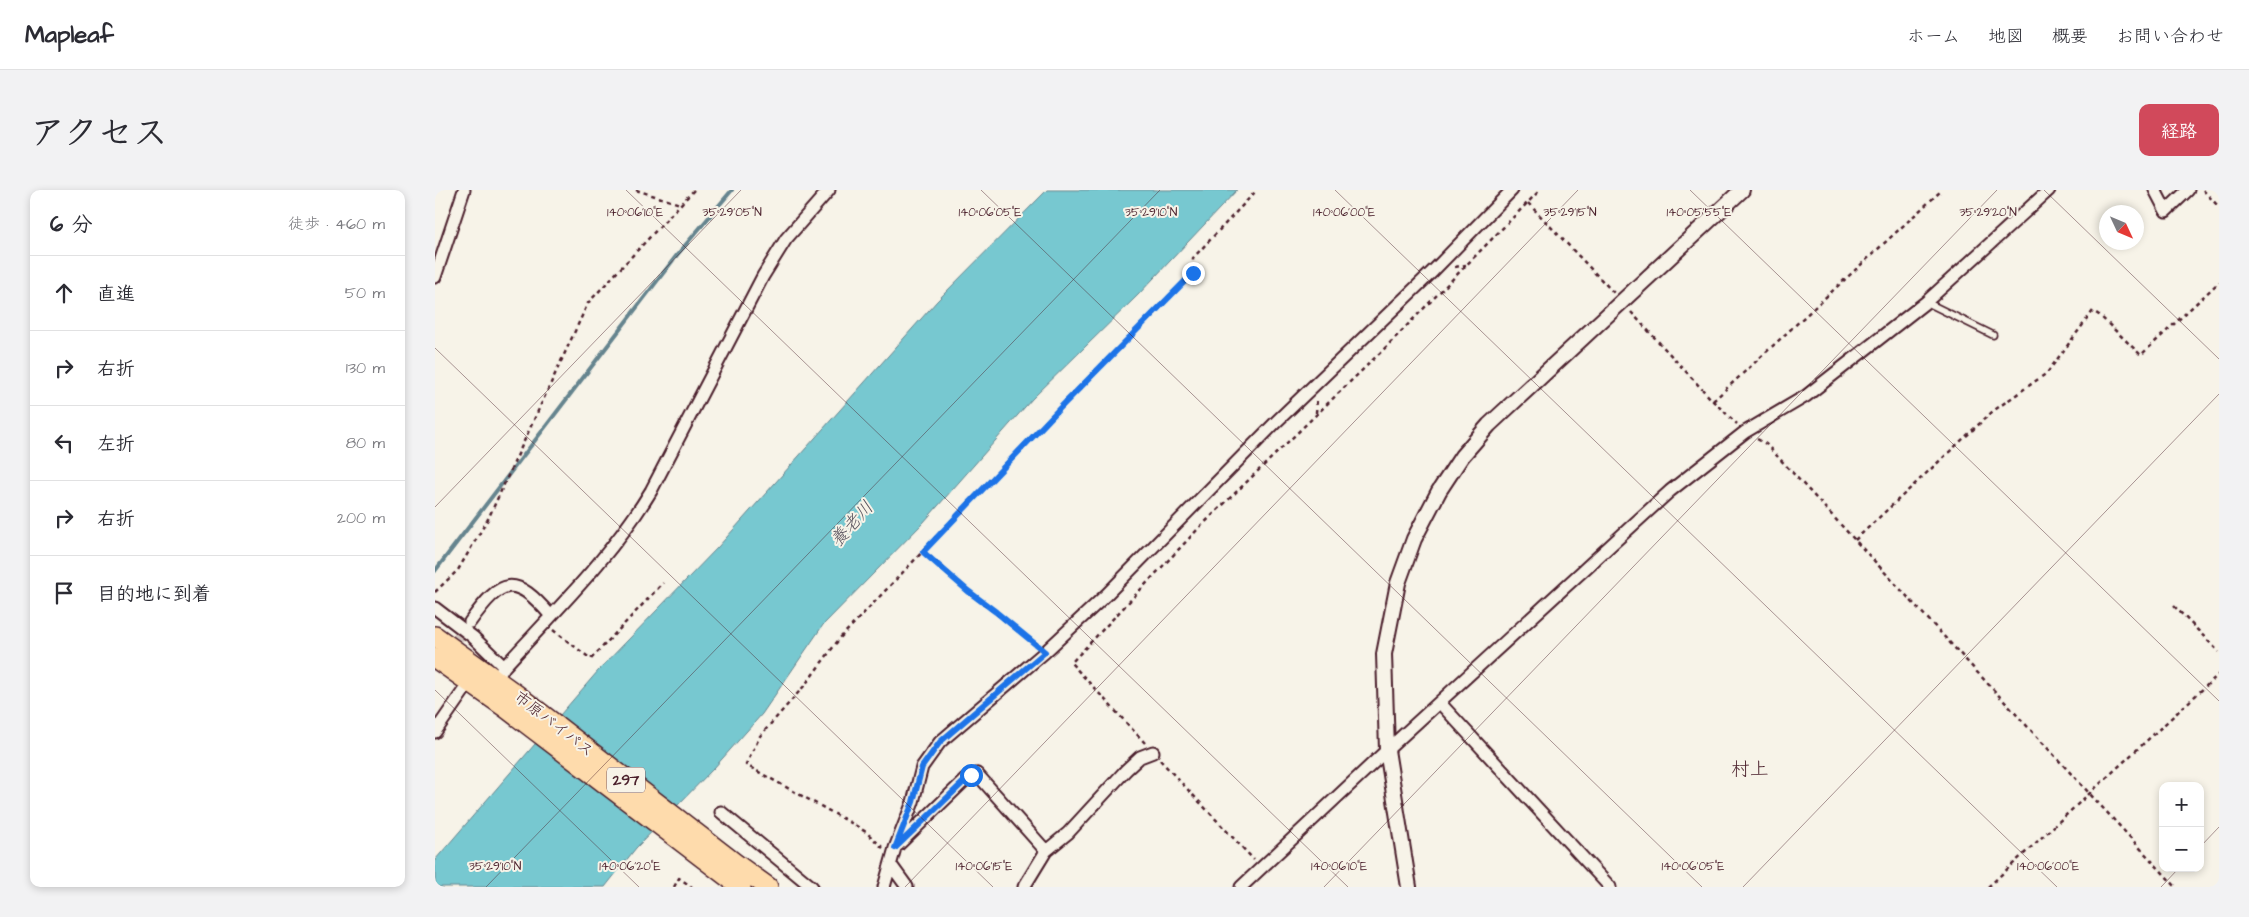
<!DOCTYPE html>
<html lang="ja">
<meta charset="utf-8">
<style>
body{margin:0;font-family:"Architects Daughter","Klee One",sans-serif;background:#f2f2f3;color:#2b2b33}
.controls{position:absolute;right:15px;bottom:15px;display:grid;overflow:hidden;border-radius:10px;box-shadow:0 2px 8px #0003}
.controls button{width:45px;height:45px;display:grid;place-items:center;padding:0;border:0;border-bottom:1px solid #e1e1e2;background:#fff;color:#2b2b33;font:25px sans-serif}
.compass{position:absolute;left:1664px;top:15px;width:45px;height:45px;border-radius:50%;background:#fff;box-shadow:0 2px 8px #0003;rotate:134deg}
.stop{position:absolute;width:15px;height:15px;margin:-11px;border:4px solid #1a73e8;border-radius:50%;background:#fff}
.stop.end{background:#1a73e8;border-color:#fff;box-shadow:0 1px 5px #0008}
.list{margin:0;padding:0;list-style:none}
h2{display:flex;justify-content:space-between;align-items:center;height:65px;margin:0;padding:0 20px;font-size:21px}
h2 small{font-size:16px;font-weight:400;color:#7c7c81}
.list li{display:grid;grid-template-columns:32px 1fr auto;gap:15px;align-items:center;box-sizing:border-box;height:75px;padding:0 20px;border-top:1px solid #e1e1e2}
.list b{display:block;font-size:19px;white-space:nowrap}
.list em{font-size:16px;font-style:normal;color:#7c7c81}
.icon{flex:none;width:28px;height:28px;fill:none;stroke:currentColor;stroke-width:2;stroke-linecap:round;stroke-linejoin:round}
.map{position:relative;flex:none;width:1784px;height:697px;overflow:hidden;border-radius:10px}
header{display:flex;align-items:center;gap:30px;box-sizing:border-box;height:70px;padding:0 25px;background:#fff;border-bottom:1px solid #e1e1e2}
header strong{font-size:24px}
nav{display:flex;gap:28px;margin-inline-start:auto;font-size:18px}
.intro{display:flex;align-items:center;justify-content:space-between;box-sizing:border-box;height:120px;padding:0 30px}
h1{margin:0;font-size:35px}
.button{padding:12px 22px;border-radius:10px;background:#d1495b;color:#fff;font-size:18px;font-weight:700}
main{display:flex;gap:30px;padding:0 30px}
aside{flex:1;background:#fff;border-radius:10px;box-shadow:0 2px 8px #0003}
.map>svg:first-child{display:block}
</style>
<header>
<strong>Mapleaf</strong>
<nav><a>ホーム</a><a>地図</a><a>概要</a><a>お問い合わせ</a></nav>
</header>
<div class="intro"><h1>アクセス</h1><a class="button">経路</a></div>
<main>
<aside>
<h2>6 分<small>徒歩 · 460 m</small></h2>
<ul class="list">
<li><svg class="icon" aria-label="ahead" viewBox="0 0 24 24"><path d="M12 20V5M6 11l6-6 6 6"/></svg><div><b>直進</b></div><em>50 m</em></li>
<li><svg class="icon" aria-label="right" viewBox="0 0 24 24"><path d="M7 20v-9h11M14 6l5 5-5 5"/></svg><div><b>右折</b></div><em>130 m</em></li>
<li><svg class="icon" aria-label="left" viewBox="0 0 24 24"><path d="M17 20v-9H6M10 6l-5 5 5 5"/></svg><div><b>左折</b></div><em>80 m</em></li>
<li><svg class="icon" aria-label="right" viewBox="0 0 24 24"><path d="M7 20v-9h11M14 6l5 5-5 5"/></svg><div><b>右折</b></div><em>200 m</em></li>
<li><svg class="icon" aria-label="arrive" viewBox="0 0 24 24"><path d="M6 21V4h12l-3 4 3 4H6"/></svg><div><b>目的地に到着</b></div></li>
</ul>
</aside>
<div class="map">
<svg width="1784" height="697" viewBox="0 0 1784 697">
<rect width="100%" height="100%" fill="#f7f3e8"/>
<filter id="ink" filterUnits="userSpaceOnUse"><feTurbulence type="fractalNoise" baseFrequency=".02" numOctaves="2"/><feDisplacementMap in="SourceGraphic" scale="10" xChannelSelector="R" yChannelSelector="G"/><feConvolveMatrix kernelMatrix="1 2 1 2 8 2 1 2 1" color-interpolation-filters="sRGB"/></filter>
<g filter="url(#ink)">
<path fill="#77c8d0" stroke="#65848e" d="M612 0H802L703 105 597 209 488 333 388 435 327 524 279 578 201 658 170 697H0V670L163 481 283 357 502 111Z"/>
<g fill="none" stroke-linecap="round" stroke-linejoin="round">
<path stroke="#65848e" stroke-width="4" d="M0 381 242 65 297 0"/>
<path stroke="#d4c9c2" stroke-width="11" stroke-dasharray="11 5.5" stroke-linecap="butt" d="M0 480 34 433"/>
<defs>
<path id="service" d="M1491 112 1558 145"/>
<path id="minor" d="M1720 0 1731 21 1753 0
M0 87 29 0
M0 418 38 447 69 477
M35 432C67 387 80 384 116 426
M61 490 69 477C121 420 176 367 216 301L328 86 351 49 394 0
M1005 513 1175 697
M0 542 34 493
M286 622 377 697
M463 655 530 590 542 584 611 661
M456 675 472 697
M449 697 460 658 478 612 487 577 505 552 610 462 671 405 841 232 998 81 1077 0
M589 697 611 661 633 643 691 580 705 567 718 562
M806 697 952 560 1235 301 1310 242 1371 206 1491 112 1614 0"/>
<path id="tertiary" d="M974 697 952 560 949 464 963 393 979 349 1004 301 1027 266 1054 235 1307 0"/>
<path id="trunk" d="M0 446 82 505 301 674 333 697
M0 468 71 518 306 697"/>
</defs>
<use href="#service" stroke="#4a1f2b" stroke-width="9"/>
<use href="#minor" stroke="#4a1f2b" stroke-width="15"/>
<use href="#tertiary" stroke="#4a1f2b" stroke-width="18"/>
<use href="#trunk" stroke="#4a1f2b" stroke-width="22"/>
<path stroke="#4a1f2b" stroke-width="2.5" stroke-dasharray="4 4" stroke-linecap="butt" d="M201 0 245 14
M1768 0 1784 17
M1093 13 1179 103
M1020 77 1031 75
M1196 122 1278 211 1302 234
M1278 211 1507 0
M881 223 882 209
M1322 249 1331 254 1741 697
M1420 350 1558 221 1612 183 1658 121 1664 125 1706 165 1784 92
M488 361 533 401 601 454
M0 402 23 380 53 329 153 113 259 0
M1739 416 1784 462
M118 440 156 469 228 393
M710 553 636 473 763 339 947 161 1105 0
M725 570 819 670
M448 658 431 642 418 634 311 575 325 546 370 495 405 448 626 217 758 83V68L822 0
M239 697 244 688 257 697
M1553 697 1784 484"/>
<use href="#service" stroke="#f7f3e8" stroke-width="5.5"/>
<use href="#minor" stroke="#f7f3e8" stroke-width="11"/>
<use href="#tertiary" stroke="#f7f3e8" stroke-width="14"/>
<use href="#trunk" stroke="#fedbac" stroke-width="19"/>
</g>
</g>
<g fill="none" stroke-linecap="round" stroke-linejoin="round" filter="url(#ink)">
<path stroke="#1a73e8" stroke-width="6" d="M536 585 460 658 478 612 487 577 505 552 610 462 561 422 533 401 488 362 626 217 758 83"/>
</g>
<path fill="none" stroke="#4a1f2b" stroke-width="1" stroke-opacity="0.45" d="M191 0 913 697M546 0 1267 697M900 0 1622 697M1255 0 1784 511M1609 0 1784 169M0 158 558 697M0 317 306 0M0 500 204 697M1765 657 1784 637M51 697 725 0M470 697 1143 0M889 697 1562 0M1308 697 1784 204M1726 697 1744 678"/>
<g text-anchor="middle" dominant-baseline="central" stroke-width="4" stroke-linejoin="round" paint-order="stroke">
<rect fill="#f7f3e8" stroke="#7e5f64" stroke-width="1" x="172" y="577.5" width="38" height="25" rx="4"/>
<g font-size="15" font-weight="bold" fill="#4a1f2b">
<text x="191" y="590">297</text>
</g>
<g font-size="16" fill="#4a1f2b" stroke="#f7f3e8">
<text transform="translate(119 534) rotate(38)">市原バイパス</text>
</g>
<g font-size="18" font-style="italic" fill="#58525d" stroke="#f7f3e8">
<text transform="translate(417 334) rotate(-48)">養老川</text>
</g>
<g font-size="19" fill="#4a1f2b" stroke="#f7f3e8">
<text x="1315" y="579">村上</text>
</g>
</g>
<g font-size="12" text-anchor="middle" fill="#4a1f2b" stroke="#f7f3e8" stroke-width="4" stroke-linejoin="round" paint-order="stroke">
<text x="200" y="26">140°06'10"E</text>
<text x="555" y="26">140°06'05"E</text>
<text x="909" y="26">140°06'00"E</text>
<text x="1264" y="26">140°05'55"E</text>
<text x="297" y="26">35°29'05"N</text>
<text x="716" y="26">35°29'10"N</text>
<text x="1135" y="26">35°29'15"N</text>
<text x="1553" y="26">35°29'20"N</text>
<text x="60" y="680">35°29'10"N</text>
<text x="195" y="680">140°06'20"E</text>
<text x="549" y="680">140°06'15"E</text>
<text x="904" y="680">140°06'10"E</text>
<text x="1258" y="680">140°06'05"E</text>
<text x="1613" y="680">140°06'00"E</text>
</g>
</svg>
<div class="controls">
<button>+</button>
<button>−</button>
</div>
<svg class="compass" viewBox="-18 -18 36 36"><path d="M0-13l5 13h-10z" fill="#e53935"/><path d="M0 13l5-13h-10z" fill="#7c7c81"/></svg>
<div class="stop" style="left:536px;top:585px"></div>
<div class="stop end" style="left:758px;top:83px"></div>
</div>
</main>
